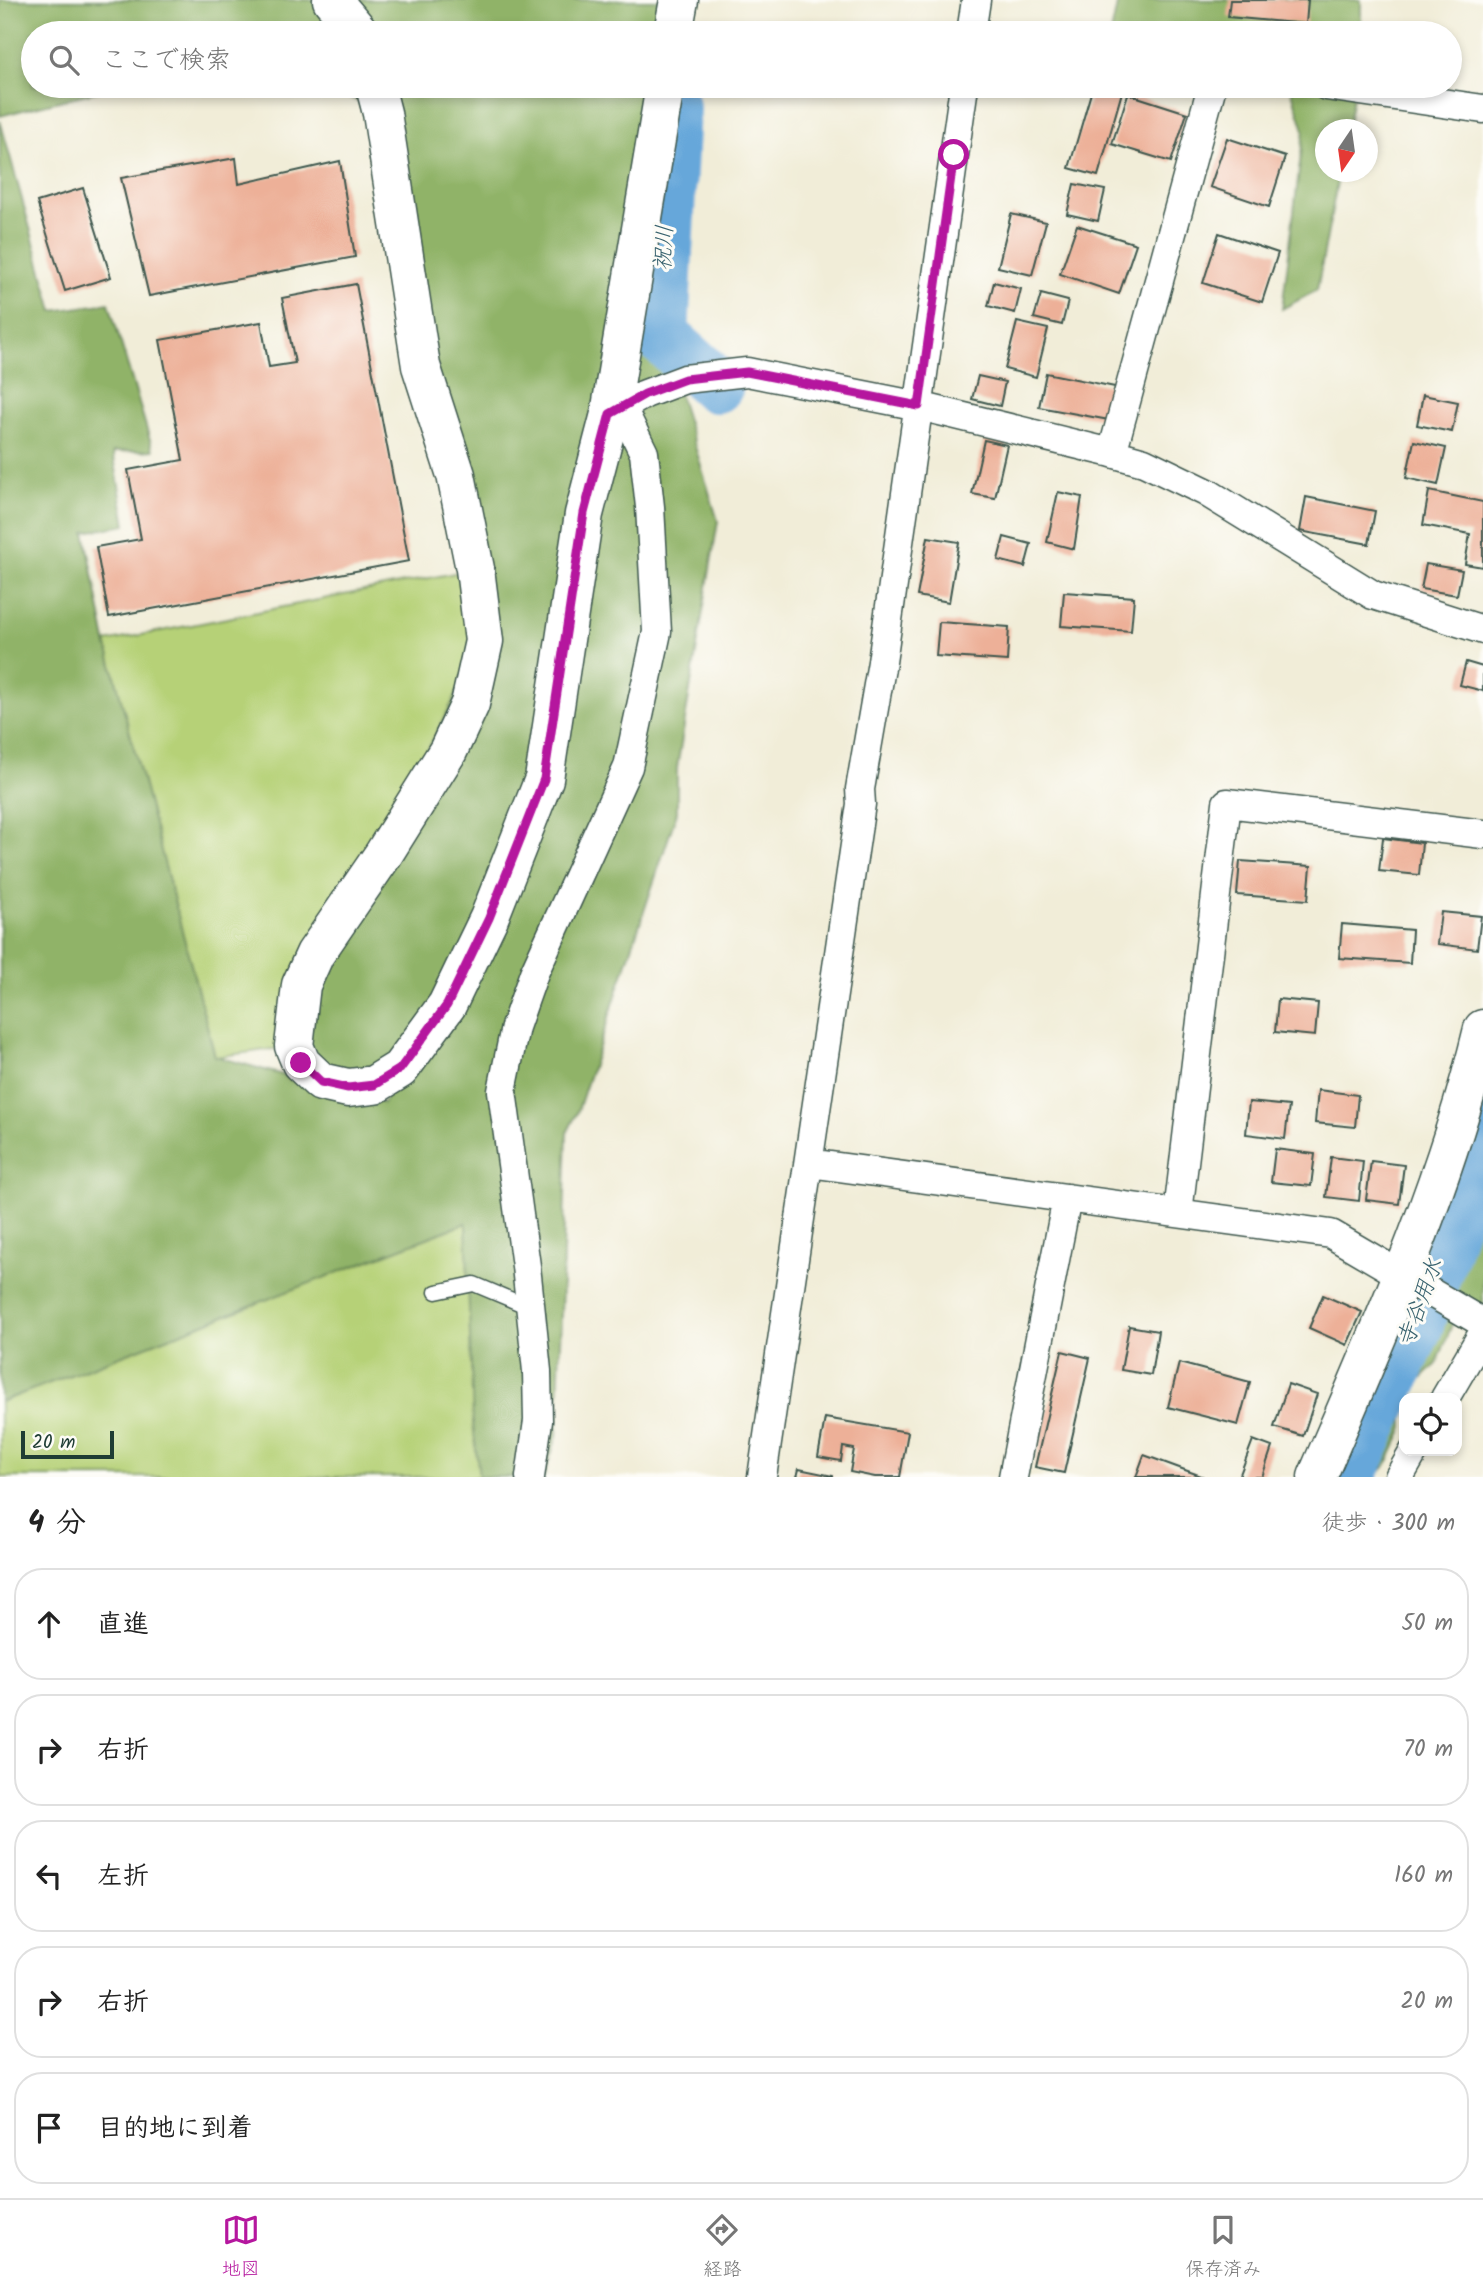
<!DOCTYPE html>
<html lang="ja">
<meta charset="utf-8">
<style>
body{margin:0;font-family:Kalam,"Klee One",sans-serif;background:#f6f6f6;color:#222}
.controls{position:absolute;right:21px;bottom:21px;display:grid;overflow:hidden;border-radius:14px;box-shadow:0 4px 10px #0003}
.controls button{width:63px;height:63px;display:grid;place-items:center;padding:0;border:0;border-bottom:2px solid #e0e0e0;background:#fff;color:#222;font:35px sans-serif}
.compass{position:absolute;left:1315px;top:119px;width:63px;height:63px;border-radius:50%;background:#fff;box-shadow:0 4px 10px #0003;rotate:193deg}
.scale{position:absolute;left:21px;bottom:18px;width:93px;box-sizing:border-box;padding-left:7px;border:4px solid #1f3d34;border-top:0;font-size:19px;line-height:24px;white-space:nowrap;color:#1f3d34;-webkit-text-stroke:5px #fdfcf7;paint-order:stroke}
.stop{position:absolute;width:21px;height:21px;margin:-16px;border:5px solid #b5179e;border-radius:50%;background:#fff}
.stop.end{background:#b5179e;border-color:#fff;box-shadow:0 2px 7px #0008}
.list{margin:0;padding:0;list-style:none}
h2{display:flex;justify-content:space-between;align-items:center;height:91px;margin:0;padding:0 28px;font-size:30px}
h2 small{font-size:23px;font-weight:400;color:#767676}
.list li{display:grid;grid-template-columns:46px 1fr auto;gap:21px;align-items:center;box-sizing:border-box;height:112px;margin:0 14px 14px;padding:0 14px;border:2px solid #e0e0e0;border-radius:28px}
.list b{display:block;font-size:26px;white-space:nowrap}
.list em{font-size:23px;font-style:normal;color:#767676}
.icon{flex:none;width:38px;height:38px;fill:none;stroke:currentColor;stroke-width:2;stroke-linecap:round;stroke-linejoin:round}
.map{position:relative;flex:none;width:1483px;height:1477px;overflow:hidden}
.search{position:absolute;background:#fff;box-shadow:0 4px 10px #0003;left:21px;right:21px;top:21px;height:77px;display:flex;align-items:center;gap:18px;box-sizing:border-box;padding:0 24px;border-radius:38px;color:#767676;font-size:26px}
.sheet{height:721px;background:#fff}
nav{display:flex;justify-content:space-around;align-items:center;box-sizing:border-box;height:98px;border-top:2px solid #e0e0e0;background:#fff;font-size:19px;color:#767676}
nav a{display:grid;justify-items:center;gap:4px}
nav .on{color:#b5179e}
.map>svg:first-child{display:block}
</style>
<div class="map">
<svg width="1483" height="1477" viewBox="0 0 1483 1477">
<rect width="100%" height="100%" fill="#fdfcf7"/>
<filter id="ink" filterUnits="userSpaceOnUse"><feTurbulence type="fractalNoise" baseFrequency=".0143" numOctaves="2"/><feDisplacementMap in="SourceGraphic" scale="14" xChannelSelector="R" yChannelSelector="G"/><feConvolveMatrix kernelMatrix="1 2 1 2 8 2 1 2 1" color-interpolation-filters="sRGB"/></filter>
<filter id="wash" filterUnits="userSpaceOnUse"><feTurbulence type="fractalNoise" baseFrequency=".00686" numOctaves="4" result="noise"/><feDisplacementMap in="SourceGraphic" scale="28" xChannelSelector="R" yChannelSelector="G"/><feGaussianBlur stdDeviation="1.57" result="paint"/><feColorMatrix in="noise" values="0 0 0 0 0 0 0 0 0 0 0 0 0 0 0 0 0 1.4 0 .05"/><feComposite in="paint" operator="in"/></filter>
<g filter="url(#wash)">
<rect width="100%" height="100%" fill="#f1edd8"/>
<path fill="#b6d177" stroke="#6a8756" stroke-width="2" d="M475 569 484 641 412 810 294 1046 215 1057 106 642Z
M466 1223 482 1477H0V1402Z"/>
<path fill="#90b368" stroke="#58784e" stroke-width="2" d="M0 0H685L680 33H33V86H118L0 116Z
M1118 0H1361V33H1111Z
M325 86H673L657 323 718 521 677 768V812L577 1113 567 1133 557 1435 544 1477H479L473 1423 466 1223 0 1402V120L53 311 109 303 153 450 113 452 126 525 85 532 106 642 215 1056 383 1103 424 1037 374 1085 301 1063 343 913 484 641 383 113Z
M1290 86H1355L1347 129 1326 130V172H1339L1317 290 1282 309 1304 130Z
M1483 1044V1318L1454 1319 1437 1364 1412 1388 1411 1398H1404V1428L1385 1467 1373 1477H1337Z"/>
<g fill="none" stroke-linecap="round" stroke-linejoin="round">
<path stroke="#66a7da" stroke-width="56" d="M672 107 661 336 716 385
M1348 1477 1415 1326 1440 1256 1483 1124"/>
</g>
<g id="blocks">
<path fill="#edb098" d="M1230 0H1308L1306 24 1228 17Z
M1093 86 1122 92 1098 176 1069 168Z
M1128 94 1187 113 1171 162 1112 144Z
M1227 138 1285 157 1269 207 1210 187Z
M236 158 239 184 340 161 355 257 149 296 121 178Z
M1074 184 1105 190 1098 221 1067 214Z
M83 188 111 277 65 291 37 202Z
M1011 214 1046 222 1032 275 998 267Z
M1077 225 1136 244 1119 294 1060 274Z
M1219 233 1278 253 1262 302 1203 283Z
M994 282 1021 289 1015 313 988 306Z
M356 284 409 561 109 617 96 547 141 539 128 470 183 460 160 340 261 322 269 367 295 363 282 298Z
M1041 294 1068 301 1062 325 1034 318Z
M1017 322 1048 329 1036 377 1005 369Z
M1046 373 1115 387 1109 420 1039 407Z
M978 376 1005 382 1000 406 972 399Z
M1423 395 1458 402 1452 432 1417 425Z
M984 440 1007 445 995 498 972 494Z
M1414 441 1446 448 1438 485 1406 478Z
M1429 491 1483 502V567L1465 564 1470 534 1423 525Z
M1058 492 1082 497 1074 549 1047 542Z
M1306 497 1375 511 1369 544 1300 531Z
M928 537 959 542 949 602 917 596Z
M1004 537 1031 544 1025 567 998 560Z
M1426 564 1462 570 1457 595 1421 589Z
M1064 592 1134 597 1131 631 1061 626Z
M939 622 1009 627 1007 661 936 656Z
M1466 662 1483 667V691L1460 685Z
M1383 838 1422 843 1419 875 1379 871Z
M1240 861 1311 866 1308 900 1237 895Z
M1441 912 1481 916 1477 949 1437 944Z
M1342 924 1412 930 1410 963 1339 958Z
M1278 999 1318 1003 1315 1036 1275 1032Z
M1318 1090 1358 1095 1355 1127 1315 1123Z
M1249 1102 1289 1106 1285 1139 1246 1134Z
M1275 1149 1315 1154 1311 1186 1271 1182Z
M1331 1157 1363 1161 1359 1201 1326 1197Z
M1371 1161 1404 1165 1399 1204 1366 1200Z
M1323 1295 1362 1312 1347 1345 1309 1328Z
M1129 1326 1158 1331 1151 1375 1121 1370Z
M1062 1351 1090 1358 1064 1473 1035 1467Z
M1179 1363 1250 1382 1238 1425 1168 1407Z
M1288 1384 1317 1394 1303 1436 1274 1427Z
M825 1418 908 1432 900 1477H875L850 1472 854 1449 843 1447 841 1461 818 1457Z
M1253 1440 1272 1447 1262 1477H1239Z
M1144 1455 1204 1477H1136Z
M799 1469 833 1476V1477H797Z"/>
</g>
</g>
<g filter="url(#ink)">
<use href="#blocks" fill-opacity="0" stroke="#3e574d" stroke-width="2"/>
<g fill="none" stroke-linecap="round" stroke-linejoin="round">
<defs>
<path id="lane" d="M436 1292 474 1284 531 1308"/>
<path id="street" d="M971 33 976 0
M1326 86 1483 109
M610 414 645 394 685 379 747 372 919 406 1112 453 1144 462 1206 492 1373 595 1483 630
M1112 453 1212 86
M809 1163 1331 1234 1483 1323
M1178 1213 1227 803 1483 834
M1445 1398 1483 1333
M530 1477 538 1421 537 1371 526 1266 502 1091 515 1027 534 973 628 767 657 632 650 507 644 453 622 408
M762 1477 861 804 860 789 882 662 964 86
M1013 1477 1067 1198
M1399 1477 1414 1451"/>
<path id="secondary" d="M332 0 360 33
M673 33 679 0
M375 86 382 113 421 366 456 475 475 569 484 641 470 704 448 751 383 855 315 954 301 985 294 1046 301 1063 321 1082 348 1088 374 1085 400 1069 447 1005 489 918 544 779 584 514 610 414 665 86
M1317 1477C1380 1331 1446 1184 1483 1029"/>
</defs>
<use href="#lane" stroke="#3e574d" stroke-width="17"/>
<use href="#street" stroke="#3e574d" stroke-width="31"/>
<use href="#secondary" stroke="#3e574d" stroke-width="41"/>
<use href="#lane" stroke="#fff" stroke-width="14"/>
<use href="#street" stroke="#fff" stroke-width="28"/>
<use href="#secondary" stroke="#fff" stroke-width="38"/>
</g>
</g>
<g fill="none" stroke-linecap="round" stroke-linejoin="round" filter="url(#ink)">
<path stroke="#b5179e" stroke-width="9" d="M301 1063 321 1082 348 1088 374 1085 400 1069 447 1005 489 918 544 779 584 513 610 414 645 394 685 379 747 372 919 406 954 155"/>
</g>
<g text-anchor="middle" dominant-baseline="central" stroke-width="6" stroke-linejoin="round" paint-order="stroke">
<g font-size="23" font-style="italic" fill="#38626e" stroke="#fdfcf7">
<text transform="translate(665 248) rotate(-87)">祝川</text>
<text transform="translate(1421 1303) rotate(-70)">寺谷用水</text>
</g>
</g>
</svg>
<div class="controls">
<button><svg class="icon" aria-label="locate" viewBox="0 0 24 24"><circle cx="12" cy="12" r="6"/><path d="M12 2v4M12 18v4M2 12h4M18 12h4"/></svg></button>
</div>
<svg class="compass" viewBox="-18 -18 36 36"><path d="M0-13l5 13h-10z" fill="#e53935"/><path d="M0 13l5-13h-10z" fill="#767676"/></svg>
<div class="scale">20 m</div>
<div class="stop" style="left:954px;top:155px"></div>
<div class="stop end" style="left:301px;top:1063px"></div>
<div class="search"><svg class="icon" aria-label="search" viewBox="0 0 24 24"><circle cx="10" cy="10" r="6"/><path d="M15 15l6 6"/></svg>ここで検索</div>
</div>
<section class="sheet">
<h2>4 分<small>徒歩 · 300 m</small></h2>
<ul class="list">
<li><svg class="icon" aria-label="ahead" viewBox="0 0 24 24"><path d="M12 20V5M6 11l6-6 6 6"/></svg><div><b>直進</b></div><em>50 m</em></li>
<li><svg class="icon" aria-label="right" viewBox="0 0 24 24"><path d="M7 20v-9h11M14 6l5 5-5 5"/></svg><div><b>右折</b></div><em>70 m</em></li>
<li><svg class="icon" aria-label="left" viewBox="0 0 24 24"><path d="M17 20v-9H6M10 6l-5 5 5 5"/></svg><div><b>左折</b></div><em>160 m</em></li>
<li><svg class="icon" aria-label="right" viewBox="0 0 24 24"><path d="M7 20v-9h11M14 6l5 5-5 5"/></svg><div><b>右折</b></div><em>20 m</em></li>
<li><svg class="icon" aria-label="arrive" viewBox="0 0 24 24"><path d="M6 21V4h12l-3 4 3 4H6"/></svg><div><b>目的地に到着</b></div></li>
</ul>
</section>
<nav>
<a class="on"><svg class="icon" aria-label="map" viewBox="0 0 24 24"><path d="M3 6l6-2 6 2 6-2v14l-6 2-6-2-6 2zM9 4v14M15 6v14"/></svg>地図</a>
<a><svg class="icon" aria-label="directions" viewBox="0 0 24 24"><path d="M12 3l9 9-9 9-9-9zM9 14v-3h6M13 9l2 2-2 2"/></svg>経路</a>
<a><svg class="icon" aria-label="saved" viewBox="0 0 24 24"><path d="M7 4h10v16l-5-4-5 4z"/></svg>保存済み</a>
</nav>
